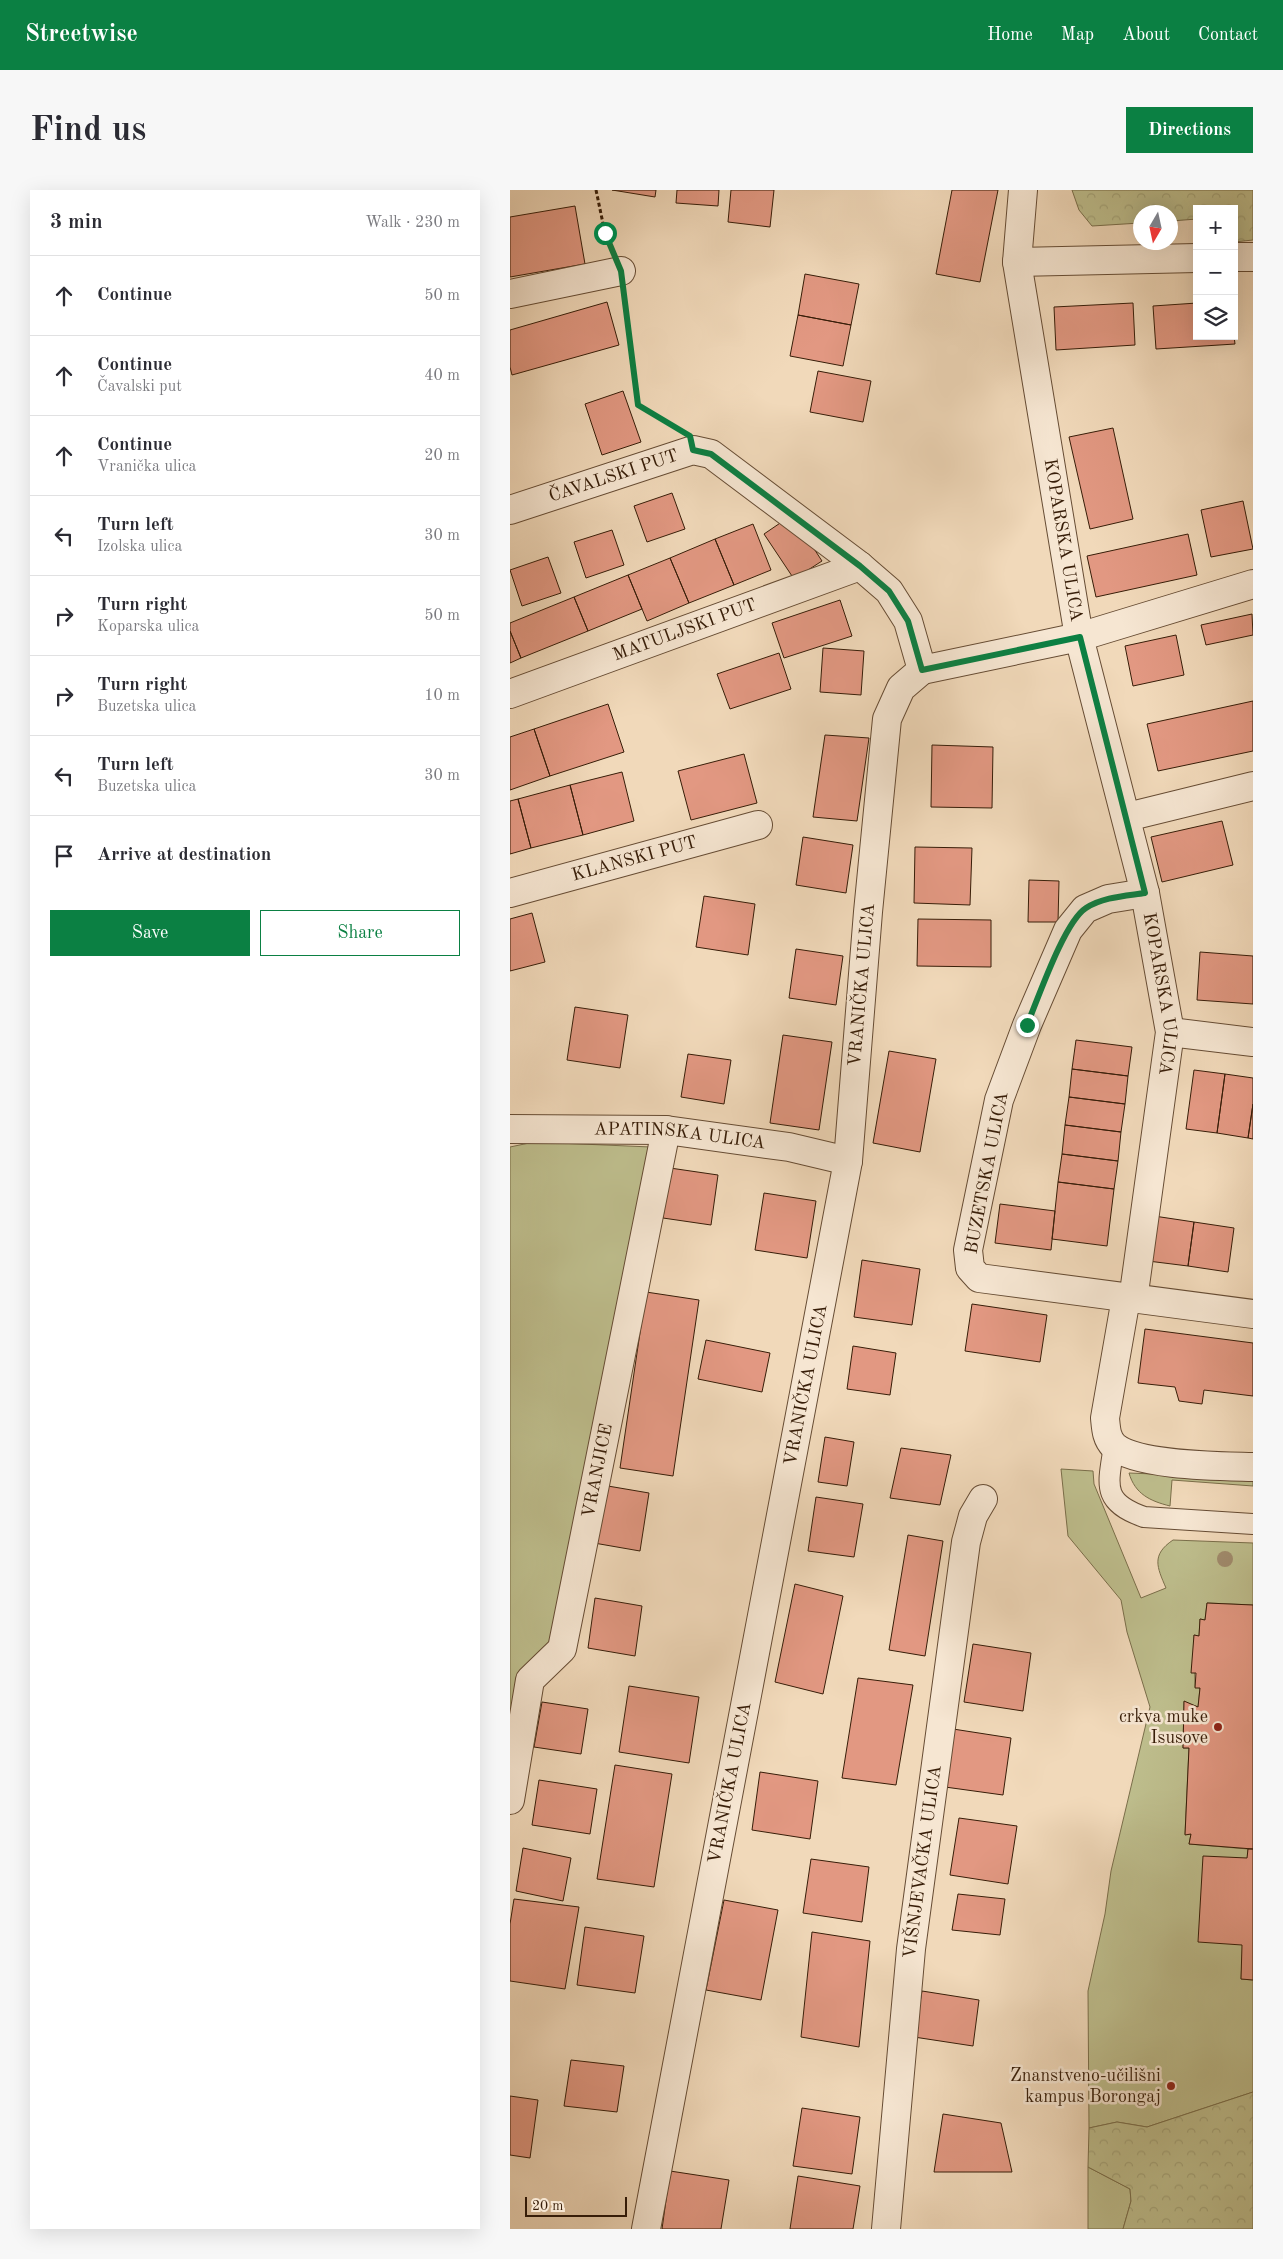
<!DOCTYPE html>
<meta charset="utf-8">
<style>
body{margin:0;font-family:"Old Standard TT",serif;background:#f7f7f7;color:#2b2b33}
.controls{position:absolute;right:15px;top:15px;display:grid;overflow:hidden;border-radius:0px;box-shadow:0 5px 20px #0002}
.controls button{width:45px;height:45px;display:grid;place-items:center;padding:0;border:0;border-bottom:1px solid #e1e1e2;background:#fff;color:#2b2b33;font:25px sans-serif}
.compass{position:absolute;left:623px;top:15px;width:45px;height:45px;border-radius:50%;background:#fff;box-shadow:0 5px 20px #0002;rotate:189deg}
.scale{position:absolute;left:15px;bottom:12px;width:102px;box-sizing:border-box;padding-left:5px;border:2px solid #371d08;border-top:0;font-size:14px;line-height:18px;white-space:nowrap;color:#371d08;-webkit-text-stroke:4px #f6e6d2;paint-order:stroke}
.stop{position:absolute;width:15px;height:15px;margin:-11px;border:4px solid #0b8043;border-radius:50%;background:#fff}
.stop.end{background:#0b8043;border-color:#fff;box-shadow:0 1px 5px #0008}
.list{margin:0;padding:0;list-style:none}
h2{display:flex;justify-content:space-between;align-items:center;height:65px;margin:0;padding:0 20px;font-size:21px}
h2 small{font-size:16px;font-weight:400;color:#7c7c81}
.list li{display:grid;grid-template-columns:32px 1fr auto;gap:15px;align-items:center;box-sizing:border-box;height:80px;padding:0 20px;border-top:1px solid #e1e1e2}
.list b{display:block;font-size:19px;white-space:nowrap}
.list p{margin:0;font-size:16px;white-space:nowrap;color:#7c7c81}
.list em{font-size:16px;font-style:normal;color:#7c7c81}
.actions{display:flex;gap:10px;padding:15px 20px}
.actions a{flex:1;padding:11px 0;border:1px solid #0b8043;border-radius:0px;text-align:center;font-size:18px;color:#0b8043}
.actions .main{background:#0b8043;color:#fff}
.icon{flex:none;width:28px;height:28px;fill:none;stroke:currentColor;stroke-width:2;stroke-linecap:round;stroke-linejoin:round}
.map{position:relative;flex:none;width:743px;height:2039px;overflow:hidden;border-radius:0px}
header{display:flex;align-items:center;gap:30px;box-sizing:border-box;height:70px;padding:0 25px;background:#0b8043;color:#fff}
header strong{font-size:24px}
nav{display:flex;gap:28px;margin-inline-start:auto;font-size:18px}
.intro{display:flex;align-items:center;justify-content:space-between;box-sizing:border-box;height:120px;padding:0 30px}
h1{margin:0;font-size:35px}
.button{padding:12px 22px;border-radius:0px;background:#0b8043;color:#fff;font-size:18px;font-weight:700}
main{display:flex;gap:30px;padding:0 30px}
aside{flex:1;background:#fff;border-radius:0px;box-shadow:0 5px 20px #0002}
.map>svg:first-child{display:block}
</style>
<header>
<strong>Streetwise</strong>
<nav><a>Home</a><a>Map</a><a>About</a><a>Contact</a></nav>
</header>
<div class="intro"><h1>Find us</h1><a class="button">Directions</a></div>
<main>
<aside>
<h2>3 min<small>Walk · 230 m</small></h2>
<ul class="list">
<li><svg class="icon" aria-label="ahead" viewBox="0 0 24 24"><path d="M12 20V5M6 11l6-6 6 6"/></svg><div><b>Continue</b></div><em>50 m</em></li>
<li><svg class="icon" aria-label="ahead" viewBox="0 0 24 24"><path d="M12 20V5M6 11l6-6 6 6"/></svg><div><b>Continue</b><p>Čavalski put</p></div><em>40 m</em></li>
<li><svg class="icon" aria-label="ahead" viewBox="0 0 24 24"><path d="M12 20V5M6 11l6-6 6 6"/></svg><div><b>Continue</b><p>Vranička ulica</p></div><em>20 m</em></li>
<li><svg class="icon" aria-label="left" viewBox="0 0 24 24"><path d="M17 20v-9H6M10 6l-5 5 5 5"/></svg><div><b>Turn left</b><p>Izolska ulica</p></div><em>30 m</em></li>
<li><svg class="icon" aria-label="right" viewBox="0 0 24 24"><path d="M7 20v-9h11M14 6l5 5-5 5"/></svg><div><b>Turn right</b><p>Koparska ulica</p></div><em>50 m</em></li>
<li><svg class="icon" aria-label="right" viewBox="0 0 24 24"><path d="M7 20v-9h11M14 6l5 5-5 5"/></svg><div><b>Turn right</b><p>Buzetska ulica</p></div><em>10 m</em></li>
<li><svg class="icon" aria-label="left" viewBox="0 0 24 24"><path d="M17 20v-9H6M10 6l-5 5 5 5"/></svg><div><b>Turn left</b><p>Buzetska ulica</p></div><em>30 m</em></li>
<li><svg class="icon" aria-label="arrive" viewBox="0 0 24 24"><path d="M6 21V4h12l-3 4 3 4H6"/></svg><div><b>Arrive at destination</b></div></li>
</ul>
<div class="actions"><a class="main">Save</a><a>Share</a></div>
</aside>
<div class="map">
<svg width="743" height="2039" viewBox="0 0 743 2039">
<defs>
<pattern id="forest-crowns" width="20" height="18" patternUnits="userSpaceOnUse" patternTransform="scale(1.25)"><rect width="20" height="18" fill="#bebe8d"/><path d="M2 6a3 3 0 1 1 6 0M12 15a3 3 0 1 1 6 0" fill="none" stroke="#a4a378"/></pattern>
</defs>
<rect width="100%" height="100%" fill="#f1d9ba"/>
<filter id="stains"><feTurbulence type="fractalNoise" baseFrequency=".004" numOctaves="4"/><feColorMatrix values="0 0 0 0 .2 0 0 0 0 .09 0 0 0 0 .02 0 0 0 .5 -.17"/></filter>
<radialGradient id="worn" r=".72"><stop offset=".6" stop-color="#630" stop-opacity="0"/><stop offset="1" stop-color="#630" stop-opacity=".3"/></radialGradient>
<path fill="#bebe8d" stroke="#7a6e4a" d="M24 952 141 957 46 1452 0 1559V957Z
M551 1279 583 1281 584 1294 631 1408 656 1398C647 1377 641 1365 663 1350L743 1353V1415L697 1413 695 1430 690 1429 689 1446 684 1445 685 1497 690 1498 688 1517 674 1512 673 1558H679L675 1644H681L679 1654 738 1659 731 1789 743 1790V1902L637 1937 607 1932 579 1938 578 1801 595 1724 601 1681 640 1517 617 1442 611 1410 558 1346Z
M619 1283 743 1288V1296L662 1290 660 1316C640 1311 625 1304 619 1283Z
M578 1977 620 1999 621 2011 613 2039H578Z"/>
<path fill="url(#forest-crowns)" stroke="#7a6e4a" d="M562 0H743V50L724 52V19H687V29L661 31V22H631L630 33 582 36 569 20Z
M743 1902V2039H613L621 2011 620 1999 578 1977 579 1938 607 1932 637 1937Z"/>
<path fill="#e29882" stroke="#371d08" d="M102 0H146L145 7Z
M167 0H209L208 16 166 13Z
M221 0H264L260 37 218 32Z
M442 0H488L470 92 426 84Z
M65 16 75 74 0 87V27Z
M295 84 349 94 341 135 288 125Z
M97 112 109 155 2 185 0 177V140Z
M623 113 625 155 546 160 544 117Z
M687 113V146H724L725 154 646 159 643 116Z
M288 125 341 135 333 176 280 166Z
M308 181 361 191 353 232 300 222Z
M113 201 131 252 92 265 75 214Z
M603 238 623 329 580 339 559 247Z
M162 303 175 339 137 352 124 316Z
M733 311 743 359 701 367 691 320Z
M282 325 312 371 284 389 254 344Z
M243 334 261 380 224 395 205 349Z
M102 340 114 375 76 388 64 352Z
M678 344 687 385 586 407 577 366Z
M205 349 224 395 179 413 160 368Z
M38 367 51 403 12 416 0 380Z
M160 368 179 413 137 431 118 385Z
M118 385 132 419 78 441 64 407Z
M64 407 78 441 11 468 0 441V433Z
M330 410 342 446 274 468 262 433Z
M742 424 743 445 696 455 691 435Z
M0 441 11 468 0 473Z
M666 445 674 485 623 496 615 456Z
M313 458 354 461 351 505 310 502Z
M269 463 281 499 220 519 207 484Z
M743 511V561L648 581 637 534Z
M98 514 114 562 40 586 24 539Z
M24 539 40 586 0 600V547Z
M315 545 359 548 347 631 303 627Z
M422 555 483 557 482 618 421 617Z
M234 564 247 613 181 630 168 581Z
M112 582 124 631 73 645 60 595Z
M60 595 73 645 21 658 8 609Z
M8 609 21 658 0 664V611Z
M712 631 723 675 652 692 641 647Z
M293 647 343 655 336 703 286 695Z
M405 657 462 658 460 715 404 713Z
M519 690 549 691 548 732H518Z
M194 706 245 714 238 765 186 757Z
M22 723 35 772 0 781V729Z
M408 729 481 730V777L407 776Z
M286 759 333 766 326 815 279 808Z
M690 762 743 766V814L687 810Z
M65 817 118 825 110 878 57 870Z
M273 845 322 852 309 940 260 933Z
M566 850 622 857 618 886 562 879Z
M379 861 426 869 410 962 363 953Z
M178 864 221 870 214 914 171 907Z
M562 879 618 886 615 914 559 907Z
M684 880 715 884 707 943 676 939Z
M715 884 743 888V914L738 948 707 943Z
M559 907 615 914 611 942 555 935Z
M743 914V949L738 948Z
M555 935 611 942 608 971 552 964Z
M552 964 608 971 604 999 548 992Z
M160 978 208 985 201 1035 153 1028Z
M548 992 604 999 597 1056 542 1049Z
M254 1003 306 1011 297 1068 245 1060Z
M490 1014 545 1021 541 1060 485 1053Z
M644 1026 684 1032 678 1076 638 1071Z
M684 1032 724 1038 718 1082 678 1076Z
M352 1070 410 1079 402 1135 344 1127Z
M136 1102 189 1110 163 1286 110 1278Z
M462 1114 537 1125 530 1172 455 1161Z
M635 1139 743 1153V1206L694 1200 692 1214 669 1211 665 1197 628 1193Z
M196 1150 260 1163 252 1202 188 1189Z
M343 1156 386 1163 380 1205 337 1199Z
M315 1247 344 1252 337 1296 308 1292Z
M391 1258 441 1265 430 1315 380 1308Z
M92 1295 139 1303 130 1361 84 1353Z
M306 1307 353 1314 344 1367 298 1361Z
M398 1345 433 1351 415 1466 379 1460Z
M285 1394 333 1406 313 1504 265 1492Z
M85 1408 132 1416 125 1466 78 1458Z
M697 1413 743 1415V1659L679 1654 681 1644 675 1645 679 1558H673L674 1511 688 1517 690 1498H685L686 1483H681L684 1445 689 1446 690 1429 695 1430Z
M463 1454 521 1463 513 1521 454 1512Z
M348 1488 403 1495 386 1595 332 1588Z
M119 1496 189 1507 179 1573 109 1562Z
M32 1512 78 1519 71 1564 24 1557Z
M443 1539 501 1548 493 1605 435 1597Z
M105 1575 162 1584 144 1697 87 1689Z
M250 1582 308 1591 300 1649 242 1640Z
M29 1590 87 1599 80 1644 22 1635Z
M449 1628 507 1636 498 1694 440 1685Z
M13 1658 61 1668 53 1711 6 1701Z
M738 1659H743V1790L731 1789 732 1755 688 1752 693 1666 737 1668Z
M301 1669 359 1677 352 1732 293 1723Z
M448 1704 495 1709 490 1745 442 1740Z
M4 1709 69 1717 55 1799 0 1791V1734Z
M214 1710 268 1720 251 1810 196 1800Z
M75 1737 134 1746 125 1803 67 1795Z
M302 1742 360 1751 349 1857 291 1847Z
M412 1801 469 1810 463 1856 404 1847Z
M61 1870 114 1876 107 1922 54 1916Z
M0 1906 28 1910 20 1968 0 1965Z
M292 1918 350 1927 342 1984 283 1976Z
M433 1924 491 1933 502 1982H424Z
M160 1981 219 1990 211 2039H152Z
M288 1986 350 1996 343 2039H280Z"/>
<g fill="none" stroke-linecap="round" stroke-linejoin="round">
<defs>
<path id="service" d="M604 1256C598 1295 591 1312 634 1327L743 1334"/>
<g id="minor">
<path id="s1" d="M513 0 507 72 569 447 635 703 660 842 623 1110"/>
<path d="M724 67H743"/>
<path d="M507 72 687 68"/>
<path d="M0 104 111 81"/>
<path id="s2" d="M0 320 183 260 201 264 350 376 379 401 398 431 412 480 391 498 377 529 358 722 338 971 136 2039"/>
<path d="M412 480 569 447 743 394"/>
<path id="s3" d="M0 504 350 376"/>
<path d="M617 627 743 596"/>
<path id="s4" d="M0 703 248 635"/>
<path d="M635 703 598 709 575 719 558 740 517 835 489 910 458 1060 460 1078 469 1088 743 1124"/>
<path d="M660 842 743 852"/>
<path id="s5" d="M0 939 156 940 279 957 338 971"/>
<path d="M616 1108 595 1228C596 1238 596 1248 604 1256 627 1276 711 1276 743 1277"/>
<path id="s6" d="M0 1610 20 1490 52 1459 156 940"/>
<path id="s7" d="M376 2039 401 1759 456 1352 463 1326 473 1309"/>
</g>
</defs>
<use href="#service" stroke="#664c34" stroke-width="22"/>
<use href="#minor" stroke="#664c34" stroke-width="30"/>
<path stroke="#371d08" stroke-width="3" stroke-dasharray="4 2.5" stroke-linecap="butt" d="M86 0 95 43 99 53
M114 111 128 215 160 234"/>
<use href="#service" stroke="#f6e6d2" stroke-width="20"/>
<use href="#minor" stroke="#f6e6d2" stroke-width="28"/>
</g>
<circle fill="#a18c6e" cx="715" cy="1369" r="8"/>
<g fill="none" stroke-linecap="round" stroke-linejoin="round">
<path stroke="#0b8043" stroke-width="6" d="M95 43 111 81 128 215 180 246 183 260 201 264 350 376 379 401 398 431 412 480 570 447 635 703C615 706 593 707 576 718 554 732 528 809 517 835"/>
</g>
<g fill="#8f2418" stroke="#f6e6d2" stroke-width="2">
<circle cx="708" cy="1537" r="5"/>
<circle cx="661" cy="1896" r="5"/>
</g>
<g text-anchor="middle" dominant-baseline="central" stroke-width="5" stroke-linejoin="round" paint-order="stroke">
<g font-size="18" fill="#371d08" stroke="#f6e6d2">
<text stroke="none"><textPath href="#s2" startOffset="109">ČAVALSKI PUT</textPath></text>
<text stroke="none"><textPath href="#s1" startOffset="354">KOPARSKA ULICA</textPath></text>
<text stroke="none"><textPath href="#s3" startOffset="186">MATULJSKI PUT</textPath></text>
<text stroke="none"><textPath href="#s4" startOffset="129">KLANSKI PUT</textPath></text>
<text transform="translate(352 795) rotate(-85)">VRANIČKA ULICA</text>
<text stroke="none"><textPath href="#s1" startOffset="819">KOPARSKA ULICA</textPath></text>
<text stroke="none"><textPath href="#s5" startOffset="170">APATINSKA ULICA</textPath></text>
<text transform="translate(477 983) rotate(-79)">BUZETSKA ULICA</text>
<text transform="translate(296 1195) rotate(-79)">VRANIČKA ULICA</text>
<text stroke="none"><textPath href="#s6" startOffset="348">VRANJICE</textPath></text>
<text transform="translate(220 1593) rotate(-79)">VRANIČKA ULICA</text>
<text stroke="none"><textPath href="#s7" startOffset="369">VIŠNJEVAČKA ULICA</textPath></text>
</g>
<g font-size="18" fill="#371d08" stroke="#f6e6d2" text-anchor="end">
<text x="698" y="1527">crkva muke<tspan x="698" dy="21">Isusove</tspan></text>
<text x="651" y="1886">Znanstveno-učilišni<tspan x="651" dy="21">kampus Borongaj</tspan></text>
</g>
</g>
<rect width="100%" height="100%" filter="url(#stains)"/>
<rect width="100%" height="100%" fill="url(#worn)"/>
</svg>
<div class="controls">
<button>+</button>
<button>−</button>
<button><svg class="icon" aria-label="layers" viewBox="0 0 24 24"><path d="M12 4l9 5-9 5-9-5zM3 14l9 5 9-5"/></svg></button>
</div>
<svg class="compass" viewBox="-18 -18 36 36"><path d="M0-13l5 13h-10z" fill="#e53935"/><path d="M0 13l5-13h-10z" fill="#7c7c81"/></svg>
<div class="scale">20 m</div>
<div class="stop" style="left:95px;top:43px"></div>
<div class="stop end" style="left:517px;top:835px"></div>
</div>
</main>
